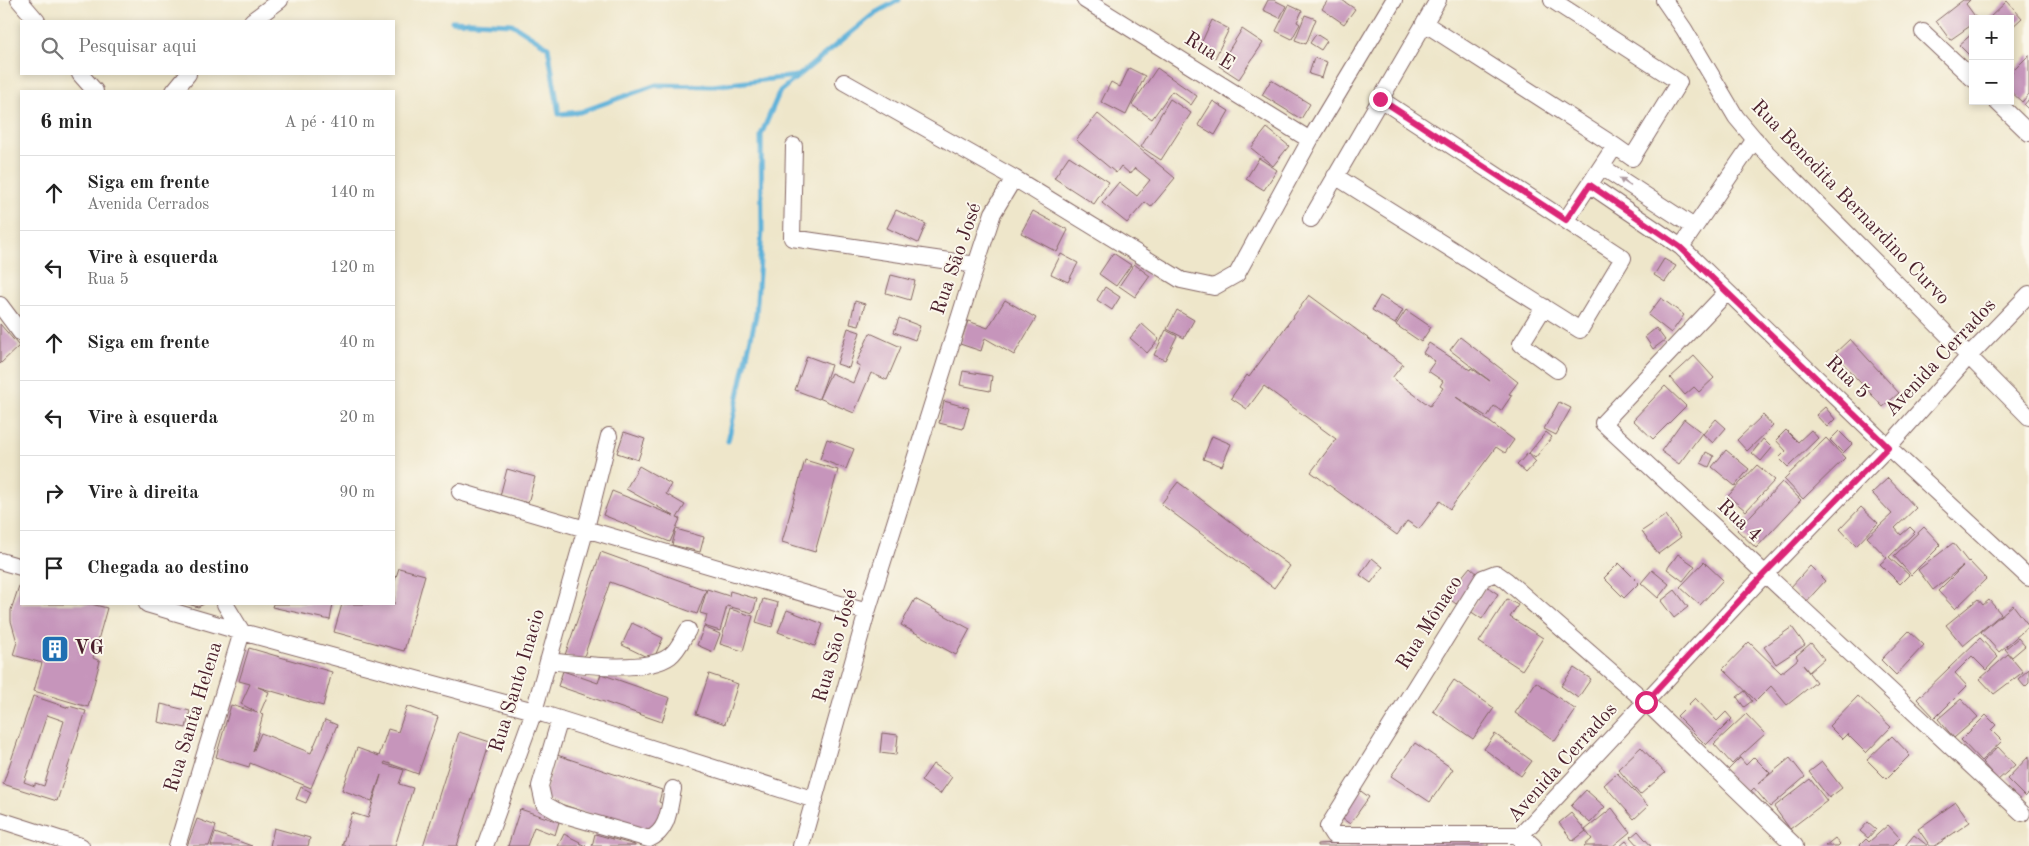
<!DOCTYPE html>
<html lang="pt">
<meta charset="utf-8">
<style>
body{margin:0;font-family:"Old Standard TT",serif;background:#f2f2f2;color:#222}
.controls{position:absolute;right:15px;top:15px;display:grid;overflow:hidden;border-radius:0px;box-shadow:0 2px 8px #0003}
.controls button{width:45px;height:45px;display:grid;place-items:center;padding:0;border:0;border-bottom:1px solid #e0e0e0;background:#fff;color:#222;font:25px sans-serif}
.stop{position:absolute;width:15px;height:15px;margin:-11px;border:4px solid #db2777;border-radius:50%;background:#fff}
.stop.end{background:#db2777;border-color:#fff;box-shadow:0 1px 5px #0008}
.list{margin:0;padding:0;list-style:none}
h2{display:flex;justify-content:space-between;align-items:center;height:65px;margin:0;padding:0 20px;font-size:21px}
h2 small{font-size:16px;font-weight:400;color:#767676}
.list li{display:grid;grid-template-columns:32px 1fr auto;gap:15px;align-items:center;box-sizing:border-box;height:75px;padding:0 20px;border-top:1px solid #e0e0e0}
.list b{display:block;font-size:19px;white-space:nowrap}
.list p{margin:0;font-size:16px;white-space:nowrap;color:#767676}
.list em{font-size:16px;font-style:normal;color:#767676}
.icon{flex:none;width:28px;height:28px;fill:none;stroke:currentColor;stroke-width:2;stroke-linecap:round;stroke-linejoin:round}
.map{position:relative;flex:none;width:2029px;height:846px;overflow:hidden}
.search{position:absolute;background:#fff;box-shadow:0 2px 8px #0003;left:20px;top:20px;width:375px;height:55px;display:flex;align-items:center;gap:12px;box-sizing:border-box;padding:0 18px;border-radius:0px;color:#767676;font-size:19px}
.panel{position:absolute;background:#fff;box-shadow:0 2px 8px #0003;left:20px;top:90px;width:375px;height:515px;border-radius:0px}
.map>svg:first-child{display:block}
</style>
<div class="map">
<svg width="2029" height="846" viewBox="0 0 2029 846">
<rect width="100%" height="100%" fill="#fbf7ec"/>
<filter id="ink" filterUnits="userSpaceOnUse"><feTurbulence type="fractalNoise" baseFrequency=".02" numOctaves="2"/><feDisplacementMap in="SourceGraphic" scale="10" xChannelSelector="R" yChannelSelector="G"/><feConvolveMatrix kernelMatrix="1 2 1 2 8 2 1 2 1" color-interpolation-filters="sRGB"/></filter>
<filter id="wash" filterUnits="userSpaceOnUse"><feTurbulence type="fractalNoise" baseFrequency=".0096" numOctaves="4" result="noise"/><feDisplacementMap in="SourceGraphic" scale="20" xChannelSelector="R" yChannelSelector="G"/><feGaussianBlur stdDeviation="1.12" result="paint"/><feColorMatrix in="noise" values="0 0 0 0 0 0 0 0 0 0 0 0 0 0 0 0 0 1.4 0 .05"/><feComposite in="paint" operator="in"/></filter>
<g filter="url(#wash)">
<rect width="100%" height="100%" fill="#eee6ca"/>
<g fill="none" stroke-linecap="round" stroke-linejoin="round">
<path stroke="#5db1d9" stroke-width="5" d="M452 21 512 24 548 47 559 114 580 112 656 85 712 86 797 76
M728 441 756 315 762 230 761 135 780 91 875 13 899 0"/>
</g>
<g id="blocks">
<path fill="#c695bb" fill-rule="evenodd" d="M1268 0H1274L1286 6 1280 18 1263 10Z
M1328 0H1342L1355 9 1344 24 1322 9Z
M1963 0H1970L1966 4 1977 19H1973V24L1950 40 1936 21Z
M2007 1 2022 18 2010 29V19H1988Z
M1289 5 1302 11 1297 22 1300 24 1292 39 1276 31Z
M1305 15 1316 19 1306 44 1295 40Z
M1212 20 1229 29 1215 58 1198 50Z
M1242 29 1263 43 1239 79 1219 66Z
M1973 33V59L1959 45Z
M1316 34 1327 41 1321 50 1310 43Z
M2029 55V94L2022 102 2010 91V74Z
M1314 58 1327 62 1322 78 1309 74Z
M1129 68 1145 76 1126 115 1101 102 1111 82 1120 87Z
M1157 68 1197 96 1191 105 1172 91 1152 119 1132 105Z
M1271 80 1310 104 1301 119 1262 95Z
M1170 99 1191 113 1161 160 1141 147Z
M2029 99V110L2024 105Z
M1213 101 1229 111 1215 135 1198 125Z
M1098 114 1175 178 1151 207 1145 202 1127 223 1102 203 1119 182 1137 196 1150 180 1135 168 1130 174 1121 166 1116 173 1076 140Z
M1267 128 1289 146 1273 166 1251 148Z
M1069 156 1109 182 1094 204 1054 178Z
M1259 158 1277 170 1264 190 1246 179Z
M896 210 926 224 918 243 887 228Z
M1033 211 1068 230 1057 252 1021 233Z
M1113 253 1131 265 1116 286 1099 274Z
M1061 254 1078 263 1068 282 1051 274Z
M1664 259 1676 266 1665 282 1654 275Z
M1134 264 1150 276 1135 297 1119 286Z
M891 275 915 281 910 300 886 293Z
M1105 287 1120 297 1112 310 1097 300Z
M1309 295 1403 364 1392 378 1430 406 1443 388 1440 386 1443 381 1428 371 1435 361 1423 353 1429 343 1470 370 1471 368 1490 381 1450 350 1460 337 1518 382 1509 394 1512 395 1501 411 1494 406 1487 417 1456 397 1514 440 1505 453 1496 447 1450 509 1440 501 1419 529 1407 521 1397 535 1311 472 1336 439 1264 386 1247 409 1231 398 1247 375 1249 377Z
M1380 296 1403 310 1395 324 1372 310Z
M1661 298 1684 315 1671 333 1648 315Z
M1005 300 1036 318 1014 355 985 338 981 351 960 344 968 321 988 328Z
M855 301 865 304 859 326 850 324Z
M1177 310 1194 320 1184 338 1167 329Z
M1406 310 1431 327 1421 342 1396 325Z
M899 318 920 326 915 340 894 332Z
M0 324 19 346 0 364Z
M1142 324 1159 339 1147 353 1130 338Z
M848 328 860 332 849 368 837 364Z
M1656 328 1665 340 1653 349 1645 337Z
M1166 330 1177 336 1165 360 1154 355Z
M870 333 901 347 887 380 871 373 854 413 819 398 831 373 853 383 860 366 856 364Z
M1850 339 1899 393 1883 407 1834 354Z
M807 356 831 365 819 399 795 390Z
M1694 356 1714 378 1699 392 1694 387 1685 395 1670 378Z
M963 371 992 376 990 391 960 385Z
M1665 386 1686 406 1653 439 1633 420Z
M944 401 969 408 963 429 939 423Z
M1559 402 1571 408 1556 435 1544 429Z
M1825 407 1835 419 1827 427 1816 415Z
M1763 415 1773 426 1747 451 1737 440Z
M1684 419 1702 433 1679 464 1661 451Z
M1716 419 1726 428 1713 443 1703 434Z
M1786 430 1798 442 1811 430 1818 438 1788 467 1779 458 1786 451 1776 440Z
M1839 431 1852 444 1843 453 1830 440Z
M624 432 645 439 638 460 617 453Z
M1546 432 1552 437 1535 458 1529 453Z
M1212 436 1231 444 1222 466 1203 459Z
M1826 438 1845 458 1803 499 1784 479Z
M827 439 854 449 846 469 820 459Z
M1763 439 1772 448 1761 461 1752 453Z
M1726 450 1749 469 1735 486 1712 467Z
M1706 452 1714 456 1709 467 1701 463Z
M1528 453 1536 462 1526 473 1517 465Z
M805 460 838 470 815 552 782 542Z
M1757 465 1775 480 1746 511 1728 496Z
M639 466 671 484 666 494 685 505 677 518 680 519 670 542 603 515 612 491 674 516 626 489Z
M507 469 535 477 528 503 500 496Z
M1888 478 1916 508 1895 528 1901 535 1910 527 1915 532 1889 557 1909 575 1900 584 1880 564 1887 558 1867 537 1892 514 1872 493Z
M1178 482 1290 566 1274 588 1161 504Z
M1782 482 1801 500 1756 548 1737 530Z
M1861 507 1878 523 1856 546 1840 529Z
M1666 515 1681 537 1658 554 1642 531Z
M1924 527 1941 545 1911 575 1894 556Z
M676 529 704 537 700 552 672 545Z
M1953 543 1968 562 1969 561 1986 579 1955 609 1938 591 1963 566 1933 590 1918 570Z
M601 552 706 590 697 614 610 582 582 662 565 655Z
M1678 554 1695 566 1683 581 1667 569Z
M1372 558 1383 567 1371 583 1360 575Z
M1704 562 1723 580 1700 605 1680 587Z
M1619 563 1639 583 1624 598 1604 578Z
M1810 566 1825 581 1805 603 1790 588Z
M1470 567 1480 576 1456 604 1446 596Z
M399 568 425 575 404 651 334 632 342 604H394V583Z
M1652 570 1669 584 1658 598 1641 583Z
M20 583 21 584V604H91L107 608 93 658 100 661 88 707 34 691 42 663 13 655 17 642 11 621V610Z
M1486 586 1498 594 1482 619 1470 611Z
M707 589 729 596 730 591 757 599 753 613 727 606 720 631 704 626 707 615 700 613Z
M1675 590 1688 607 1674 618 1661 601Z
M763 599 778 603 772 627 756 622Z
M915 599 970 629 956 655 901 625Z
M1507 599 1518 605 1510 617 1543 638 1522 670 1479 642Z
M1978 599 1983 605 1989 600 2001 614 1963 646 1946 625Z
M188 604H204L198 607Z
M273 604H333L330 620 272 607Z
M2013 605 2029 626 1999 652 1981 632Z
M730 609 753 616 743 651 720 644Z
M787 610 823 624 815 646 778 632Z
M632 623 663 638 653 660 622 645Z
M704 627 720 634 713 652 697 645Z
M1792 627 1805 645 1776 664 1764 647Z
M1909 631 1924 645 1896 675 1881 660Z
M1980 638 1998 657 1986 670 1972 656 1955 673 1967 686 1935 718 1917 699Z
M2018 638 2025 646 2012 657 2005 649Z
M1749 642 1781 673 1798 659 1796 656 1811 643 1824 659 1809 672 1803 665 1816 682 1787 705 1771 686 1756 701 1723 669Z
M249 648 332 672 323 706 258 687 269 692 260 713 263 714 253 752 261 733 311 753 325 720 337 725 311 788 250 763 249 767 216 757 231 705 258 713 241 704 250 684 239 681Z
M2008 654 2023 672 1994 694 1980 679Z
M1574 668 1591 679 1578 698 1561 686Z
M2029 669V683L2025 687 2018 679Z
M563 671 598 683 601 674 670 698 662 722 558 686Z
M709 674 738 684 725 724 696 714Z
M1454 680 1494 708 1473 739 1433 711Z
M1536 682 1576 710 1555 741 1515 713Z
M1745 691 1752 701 1744 707 1737 697Z
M33 696 69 708V706L86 711 57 801 3 784ZM47 715 64 721 44 786 35 783V786L24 782Z
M1858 696 1891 727 1866 753 1847 734 1842 739 1829 726Z
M1695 698 1717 721 1726 712 1732 719 1706 745 1677 716Z
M1961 699 1978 717 1954 738 1938 719Z
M161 704 190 711 186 728 158 722Z
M407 706 438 717 418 774 385 762 384 764 404 770 399 784 413 788 395 846H342L352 813 368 818 381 775 372 801 342 790 357 748 379 756 388 729 398 732Z
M1746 714 1765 734 1732 764 1714 744Z
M1986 715 1996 725 1991 730 2002 741 1981 761 1961 740Z
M459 732 490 742 457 846H423Z
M882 733 898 735 896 755 880 753Z
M1495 734 1532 761 1521 776 1484 749Z
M1892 736 1910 755 1886 779 1867 760Z
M1415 743 1453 769 1430 802 1391 776Z
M1641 747 1665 773 1640 795 1618 769Z
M1998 747 2015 765 1998 780 1982 762Z
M557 755 662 790 659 802 663 804 653 835 543 798Z
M2029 756V793L2025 797 2007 779Z
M1754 757 1770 773 1758 784 1790 758 1805 777 1770 807 1754 788 1748 794 1725 773 1740 758 1746 765Z
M1822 762 1842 788 1829 798 1809 772Z
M933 764 952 777 940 794 921 781Z
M1617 773 1648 806 1634 819 1604 785Z
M1810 779 1827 801 1790 829 1774 807Z
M301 787 311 792 306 803 296 799Z
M1358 789 1369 797 1350 824 1340 817Z
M1586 790 1605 807 1590 823 1571 806Z
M1956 802 1970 822 1935 846H1930L1918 829Z
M1612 808 1630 832 1613 846H1584L1592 839 1585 830Z
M520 809 559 822 555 835 534 827 527 846H508Z
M1571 813 1586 831 1573 841 1559 823Z
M197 819 216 826 209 846H187Z
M1868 822 1876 829 1868 838 1860 831Z
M1888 825 1900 838 1892 846H1859L1866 839 1869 842Z
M274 828 310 838 308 846H270Z
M1638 831 1651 846H1639L1631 837Z
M215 833 252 846H211Z
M564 834 580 842 579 843 586 846H558Z
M595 834 635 845V846H592Z
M1914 835 1928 846H1905Z
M1488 836V846H1317V844Z
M1835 838 1840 844 1838 846H1825Z
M1626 841 1630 846H1620Z"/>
</g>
</g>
<g filter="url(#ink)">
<use href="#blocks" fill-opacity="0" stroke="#836563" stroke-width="1"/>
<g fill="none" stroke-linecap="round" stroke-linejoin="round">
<defs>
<path id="minor" d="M19 0 37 21
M1085 0 1310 140
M1552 0 1679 82 1632 158 1615 146 1566 220
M1664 0 1684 29 1736 117 1762 148 2029 417
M252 21 280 0
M1424 23 1615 146
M1923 32 1973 79
M80 74 95 91
M844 82 1014 178
M174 91 188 74
M1996 101 2029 133
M794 146 792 238 976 265
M1602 167 1694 227
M1335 176 1580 330 1623 258 1380 99
M1590 185 1681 247 1888 447 2029 578
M1311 219 1438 0
M1681 247 1755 139
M1727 292 1603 423 2022 813
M0 305 21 333
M1544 307 1521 344 1557 370
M460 492 867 612
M0 561 21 567
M147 604 242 632 534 711 815 800
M548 661C578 664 646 674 670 656 678 650 683 638 688 630
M560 719 540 786 544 804 562 814 649 839C669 831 669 807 673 789
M0 820 81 846
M177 846 242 632 225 604
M485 846 534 711 586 528 609 436
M801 846 867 612 976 265 993 213 1014 178 1181 280 1214 287 1237 274 1310 140 1394 0
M1522 846 1521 835 1765 574 1888 447 1969 356 2029 294
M1533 846 1521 835H1333L1328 827 1483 578 1496 573 1506 580 1646 702 1795 846"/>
</defs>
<use href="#minor" stroke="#836563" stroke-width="18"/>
<use href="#minor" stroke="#fff" stroke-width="16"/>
</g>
<defs><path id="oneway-solid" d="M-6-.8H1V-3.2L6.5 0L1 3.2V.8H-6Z" transform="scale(1.25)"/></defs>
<use fill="#ae9aa0" href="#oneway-solid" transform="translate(1625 182) rotate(-147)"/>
</g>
<g fill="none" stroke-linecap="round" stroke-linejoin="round" filter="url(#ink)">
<path stroke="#db2777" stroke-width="6" d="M1380 99 1566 220 1590 185 1680 247 1888 447 1764 574 1646 702"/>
</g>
<defs>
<symbol id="building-square" viewBox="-11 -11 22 22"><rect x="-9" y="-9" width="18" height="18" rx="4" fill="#1f6fb2" stroke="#fbf7ec"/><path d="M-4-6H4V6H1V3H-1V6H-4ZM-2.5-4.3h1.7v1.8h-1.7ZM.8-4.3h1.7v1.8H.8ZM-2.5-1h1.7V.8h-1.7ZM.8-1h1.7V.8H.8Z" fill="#fff"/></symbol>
</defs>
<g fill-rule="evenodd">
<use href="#building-square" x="39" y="633" width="32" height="32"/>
</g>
<g text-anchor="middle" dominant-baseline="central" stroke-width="4" stroke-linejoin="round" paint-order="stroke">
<g font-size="20" fill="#4a1f2b" stroke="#fbf7ec">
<text transform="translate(1209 52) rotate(32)">Rua E</text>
<text transform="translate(1850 203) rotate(46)">Rua Benedita Bernardino Curvo</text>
<text transform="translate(957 259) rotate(-71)">Rua São José</text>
<text transform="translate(1941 358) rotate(-47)">Avenida Cerrados</text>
<text transform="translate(1847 378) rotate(44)">Rua 5</text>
<text transform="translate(1739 521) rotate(43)">Rua 4</text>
<text transform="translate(1430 623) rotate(-58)">Rua Mônaco</text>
<text transform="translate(836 646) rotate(-74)">Rua São José</text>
<text transform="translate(518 681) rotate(-73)">Rua Santo Inacio</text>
<text transform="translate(194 717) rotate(-73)">Rua Santa Helena</text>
<text transform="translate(1563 763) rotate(-48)">Avenida Cerrados</text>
</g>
<g font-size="20" font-weight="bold" fill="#4a1f2b" stroke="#fbf7ec" text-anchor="start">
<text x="74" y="649">VG</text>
</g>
</g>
</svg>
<div class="controls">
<button>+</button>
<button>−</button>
</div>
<div class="stop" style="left:1646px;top:702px"></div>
<div class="stop end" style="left:1380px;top:99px"></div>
<div class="search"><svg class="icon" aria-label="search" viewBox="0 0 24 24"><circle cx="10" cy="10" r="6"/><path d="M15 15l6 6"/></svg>Pesquisar aqui</div>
<section class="panel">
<h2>6 min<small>A pé · 410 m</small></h2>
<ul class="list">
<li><svg class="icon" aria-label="ahead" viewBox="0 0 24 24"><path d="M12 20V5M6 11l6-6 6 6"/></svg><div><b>Siga em frente</b><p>Avenida Cerrados</p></div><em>140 m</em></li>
<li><svg class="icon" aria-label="left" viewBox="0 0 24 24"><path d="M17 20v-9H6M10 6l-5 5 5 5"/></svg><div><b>Vire à esquerda</b><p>Rua 5</p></div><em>120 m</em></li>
<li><svg class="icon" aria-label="ahead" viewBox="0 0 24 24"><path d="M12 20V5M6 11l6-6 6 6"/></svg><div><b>Siga em frente</b></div><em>40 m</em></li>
<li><svg class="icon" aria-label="left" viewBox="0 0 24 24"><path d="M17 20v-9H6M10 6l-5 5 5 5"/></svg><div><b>Vire à esquerda</b></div><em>20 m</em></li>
<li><svg class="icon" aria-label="right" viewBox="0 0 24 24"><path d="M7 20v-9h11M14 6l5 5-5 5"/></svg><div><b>Vire à direita</b></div><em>90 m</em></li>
<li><svg class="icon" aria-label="arrive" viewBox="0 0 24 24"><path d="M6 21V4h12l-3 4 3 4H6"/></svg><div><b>Chegada ao destino</b></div></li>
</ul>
</section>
</div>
